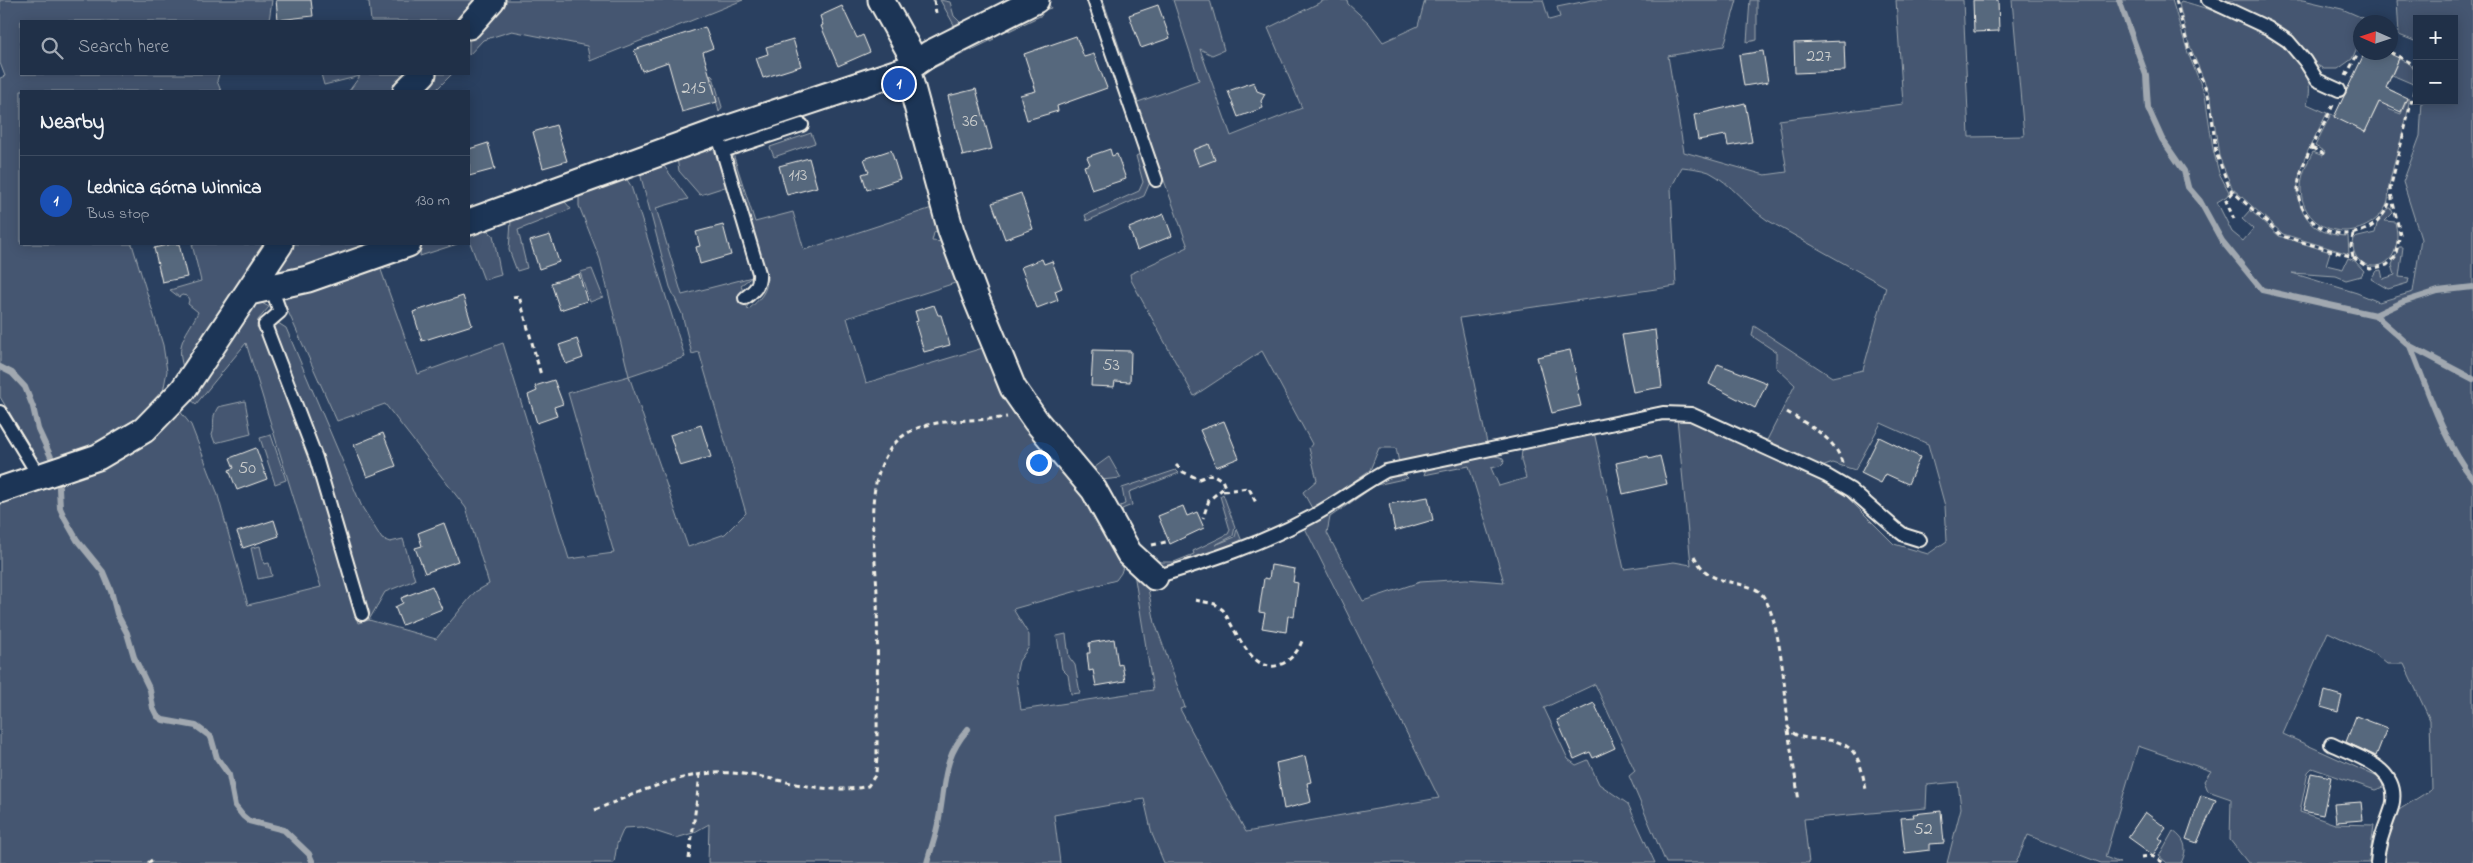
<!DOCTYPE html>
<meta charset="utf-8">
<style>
body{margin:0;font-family:"Indie Flower",sans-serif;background:#28384f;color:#f1f3f6}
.controls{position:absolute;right:15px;top:15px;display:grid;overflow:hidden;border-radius:0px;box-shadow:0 2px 12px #0003}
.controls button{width:45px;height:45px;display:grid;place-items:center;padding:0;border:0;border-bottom:1px solid #3d4b60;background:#203048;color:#f1f3f6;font:25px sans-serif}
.compass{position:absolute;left:2353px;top:15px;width:45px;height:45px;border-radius:50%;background:#203048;box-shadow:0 2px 12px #0003;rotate:273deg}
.you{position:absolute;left:1038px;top:462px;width:18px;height:18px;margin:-12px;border:4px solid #fff;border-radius:50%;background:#1a73e8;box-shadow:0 0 0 8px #1a73e833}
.badge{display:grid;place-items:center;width:32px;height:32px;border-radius:50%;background:#d6ab8b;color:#fff;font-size:16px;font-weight:700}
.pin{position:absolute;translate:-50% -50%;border:2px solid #fff;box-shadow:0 1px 5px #0006}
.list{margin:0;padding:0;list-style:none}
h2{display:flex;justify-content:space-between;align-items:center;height:65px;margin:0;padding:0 20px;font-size:21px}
h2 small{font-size:16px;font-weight:400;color:#a2a9b4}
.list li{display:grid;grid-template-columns:32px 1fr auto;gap:15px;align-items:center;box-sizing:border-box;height:90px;padding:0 20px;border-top:1px solid #3d4b60}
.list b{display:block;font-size:19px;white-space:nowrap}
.list p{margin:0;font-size:16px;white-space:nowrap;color:#a2a9b4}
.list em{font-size:16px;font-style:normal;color:#a2a9b4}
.icon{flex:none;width:28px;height:28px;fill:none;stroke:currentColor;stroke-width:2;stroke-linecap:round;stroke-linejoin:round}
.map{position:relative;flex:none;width:2473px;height:863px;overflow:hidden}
.search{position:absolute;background:#203048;box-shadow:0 2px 12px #0003;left:20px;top:20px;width:450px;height:55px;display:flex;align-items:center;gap:12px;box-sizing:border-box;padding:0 18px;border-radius:0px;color:#a2a9b4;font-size:19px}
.panel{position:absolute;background:#203048;box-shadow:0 2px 12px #0003;left:20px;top:90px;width:450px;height:155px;border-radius:0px}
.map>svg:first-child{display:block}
</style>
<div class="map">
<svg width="2473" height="863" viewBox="0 0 2473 863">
<rect width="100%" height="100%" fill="#2a4060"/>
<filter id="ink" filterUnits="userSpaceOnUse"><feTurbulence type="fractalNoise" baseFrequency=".02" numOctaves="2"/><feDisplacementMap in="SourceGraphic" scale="10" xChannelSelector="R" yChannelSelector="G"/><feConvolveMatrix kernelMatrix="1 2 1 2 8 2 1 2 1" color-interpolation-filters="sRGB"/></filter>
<g filter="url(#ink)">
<path fill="#445771" stroke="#9ca4ac" d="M0 0H272L269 21H21V74H219L217 81 221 91H21V244H132L163 345 167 371 163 392 144 418 106 444 42 466 0 397V78L5 76 0 63Z
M364 0H482L464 21H371L369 2Z
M500 0H743L590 61 587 46 512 31 483 40 469 55V34Z
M940 0 950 2 954 16 964 26 957 30Z
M1099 0H1103L1138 102 1199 80 1173 0H1210L1224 50 1212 55 1200 49 1231 136 1302 108 1268 28 1325 0H1347L1348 4 1369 23 1383 42 1418 26 1425 0H1543L1549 20 1560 17 1557 7 1592 0H1737L1724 46 1668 56 1684 152 1765 175 1787 172 1779 120 1903 104 1896 0H1963L1969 137 2024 136 2012 0H2172L2188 53 2205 95 2213 149 2219 173 2229 192 2227 196 2217 202 2232 232 2243 241 2253 229 2242 219 2250 210 2279 236 2330 252 2326 265 2343 269 2348 258 2355 261 2364 271 2361 276 2346 280 2336 276 2292 273 2357 293 2379 302 2413 292 2421 239 2403 182 2420 136 2422 101H2454V19H2417V42L2399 35 2397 0H2473V863H2381L2394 813 2432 789 2430 720 2404 664H2387L2376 655 2328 632 2283 734 2382 779 2383 787 2375 790 2312 768 2308 772 2300 812 2335 824 2374 825 2369 863H2248L2230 840 2231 799 2208 791 2204 781 2211 771 2138 746 2105 857 2120 863H2101L2028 835 2016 863H1947L1961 808 1958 782 1927 785 1926 808 1804 819 1809 863H1666L1629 776 1635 771 1595 684 1544 708 1568 759 1576 765 1588 760 1599 784 1628 804 1655 863H1164L1152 834 1144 799 1054 815 1060 863H708L709 824 693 833 676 838 642 827 624 828 617 844 614 863H0V500L179 410 191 425 217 492 248 605 321 587 246 343 196 404 190 399 250 307 260 302 269 307 258 320 257 327 261 332 313 466 358 623 369 620 320 452 275 331 274 326 278 323 286 328 362 507 382 539 390 542 403 539 415 580 385 592 369 620 436 639 475 592 489 584 466 508 385 404 337 421 282 298 285 293 389 260 391 267 381 270 418 374 503 343 569 559 614 553 568 393 629 376 600 259 579 206V191L626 178 631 186 685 357 629 376 688 547 725 534 746 513 699 352 692 354 682 314 670 287 641 177V171L659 165 664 166 688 199 656 208 682 295 752 277 741 285 748 310C760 299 768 292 767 276L731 158 733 154 755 222 793 212 804 250 932 208 941 227 934 233 932 241 944 242 960 285 955 283 847 318 866 383 986 347 1092 495 1124 564 1121 573 1116 580 1013 609 1029 635V647L1019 661 1016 675 1021 710 1153 690 1133 567 1148 589 1155 623 1185 707 1180 709 1246 832 1439 798 1305 528 1361 490 1377 482 1403 473 1408 478 1376 485 1330 517 1327 533 1363 601 1420 582 1466 579 1504 582 1469 466 1424 475 1426 469C1449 464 1481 450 1503 458L1504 462 1500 466 1491 468 1499 486 1526 478 1521 460 1522 450 1594 432 1624 569 1674 562 1691 565 1677 418 1689 420 1823 481 1842 492 1894 544 1928 554 1947 541 1945 506 1928 444 1881 423 1855 470 1833 463 1822 467 1766 442 1795 385 1776 367V352L1752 336 1754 326 1832 377 1863 370 1886 287 1767 220C1746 206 1731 183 1709 172 1701 169 1690 168 1682 167L1671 188 1676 286 1460 318 1487 443 1399 463 1396 448H1379L1370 470 1313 510 1303 492 1317 480 1309 448 1312 444 1262 351 1194 396 1131 280 1130 274 1188 247Z
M1750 0H1757V40L1747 42Z
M2221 0H2303L2342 9 2372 22H2360V41L2352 59 2338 69H2324L2312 62 2275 25Z
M1047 1 1051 8 1041 11 1042 15 1009 31 1004 22Z
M2181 1C2220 11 2327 48 2307 104L2327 113C2312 145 2283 184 2307 218 2316 231 2332 236 2348 236L2349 254 2283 234 2232 188 2219 156 2211 98 2188 41 2179 4Z
M988 35 994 39 921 74 928 100 918 69Z
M2399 59 2410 64 2414 70 2413 84 2392 75Z
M321 74H416L399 91H349L360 76 324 85Z
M431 74H452L435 91H414Z
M710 74 713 77 722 107 719 112Z
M2386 88 2395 92 2388 109 2401 114 2408 98 2409 100C2407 129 2394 157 2389 186 2388 191 2389 196 2388 201 2387 205 2385 208 2383 211 2358 246 2301 233 2301 188 2301 175 2307 163 2313 152L2323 156 2325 152 2315 146 2331 114 2365 132Z
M811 133 815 143 774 157 770 147Z
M710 146 718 150 728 186 700 195 679 171 677 158Z
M1140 154 1150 182 1144 196 1087 221 1085 215 1139 191 1143 182 1136 156Z
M561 197 571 209 518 230 527 268 517 271 509 250 511 221 508 215Z
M2389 208H2391L2393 213 2385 221 2395 222C2409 280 2345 276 2354 238L2375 233 2377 224Z
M487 224 490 233 493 235 501 275 484 280 469 240V228Z
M192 244H271L183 371 179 368 183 367C175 341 188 334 198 312L188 304 189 300 187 296 182 295 179 297 170 290 201 281Z
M287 244H392L278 282 271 267Z
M425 244H457L420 256 421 245Z
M2399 247H2403L2399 277 2409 278 2408 283 2388 289 2371 279 2376 271 2381 270 2383 279 2395 275 2392 265Z
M592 269 603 297 590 302 580 272Z
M1027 398 1091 470 1109 457 1121 478 1101 480 1090 476Z
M245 401 251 434 215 443 212 435C216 426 210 419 218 407Z
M271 435 286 480 275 484 260 438Z
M1176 470 1179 473 1129 492 1132 505 1122 509 1131 536 1111 510 1125 504 1122 488Z
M1223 494 1235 527 1233 536 1215 545 1235 537 1237 529 1243 544 1174 566 1159 568 1156 562H1174L1194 554 1193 551 1228 534 1230 530 1220 496Z
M260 546 264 564 269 563 272 576 258 579 251 548Z
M1066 634 1069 657 1075 665 1080 693 1071 694 1068 675 1062 669 1057 636Z
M2173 831C2186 840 2188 849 2181 863H2167L2159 856Z"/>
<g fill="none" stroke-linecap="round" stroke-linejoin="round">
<path stroke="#a1a8b0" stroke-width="6" d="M2119 0 2146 75 2148 108 2162 139 2184 171 2188 187 2200 201 2222 241 2262 290 2375 315 2410 346 2473 379
M2375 315 2403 302 2438 291 2473 287
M2410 346C2428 390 2443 441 2473 479
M0 367 12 373 25 387 33 407 38 429 51 457
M59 488 60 508 65 519 77 540 103 572 111 591 117 614 127 633 134 657 150 690 153 708 157 716 163 720 196 726 211 737 217 758 229 775 235 806 243 816 249 821 284 830 309 854 313 863
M927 863C931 848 937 833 939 818 946 782 942 759 968 729"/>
</g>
<path fill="#56677d" stroke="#f4f1e8" d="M276 0H311L313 16 278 20Z
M1973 0H1998L1999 31 1974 32Z
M1158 5 1170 38 1141 48 1129 15Z
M842 6 857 38 863 35 870 52 838 66 821 26 823 25 820 16Z
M705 27 713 48 703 52 717 102 682 112 668 62 642 71 634 50Z
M1076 36 1084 57 1094 54 1107 88 1057 106 1058 111 1027 120 1020 95 1036 91 1024 54Z
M793 39 801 66 763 78 756 58 768 54 766 47Z
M1844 41 1845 71 1795 73 1794 43Z
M1763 51 1768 82 1744 86 1739 55Z
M2365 52H2386L2399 58 2386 88 2407 98 2401 112 2379 102 2365 132 2334 117Z
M1254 82 1257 91 1265 94 1261 101 1263 108 1238 117 1228 91Z
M976 89 992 149 963 156 948 96Z
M1745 103 1752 142 1728 146 1726 135 1698 140 1694 115Z
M556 125 567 161 543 168 533 132Z
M488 143 495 169 469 176V149Z
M1209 144 1215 160 1199 166 1193 150Z
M1110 149 1112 156 1117 154 1126 179 1092 190 1084 166 1090 164 1087 157Z
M891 150 900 179 867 190 862 174 869 172 864 159Z
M809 158 817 187 787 195 779 166Z
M1021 193 1033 229 1005 239 992 203Z
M1164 214 1172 236 1137 250 1129 228Z
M723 225 731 255 700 264 696 247 700 246 696 232Z
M550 235 559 262 539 269 530 241Z
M171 244H179L187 277 162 282 154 248Z
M1042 259 1044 264 1052 261 1062 288 1055 291 1058 300 1037 308 1021 267Z
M579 274 587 301 560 310 551 283Z
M463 296 472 325 422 341 413 312Z
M934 305 938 315H941L950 345 924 352 915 322 918 321 915 311Z
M1655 330 1662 387 1633 392 1622 335Z
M577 339 583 358 566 364 559 345Z
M1093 350 1131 351 1130 382 1115 381 1114 387 1091 386Z
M1570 350 1579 389 1577 390 1581 406 1552 413 1537 357Z
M1718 364 1767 383 1755 408 1709 384Z
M554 380 563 404 554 407 557 416 537 423 528 395 537 391 535 386Z
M1224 421 1239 458 1216 467 1200 430Z
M701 425 711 457 680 466 670 435Z
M383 433 396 466 367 477 354 445Z
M1879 437 1920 457 1908 484 1886 474 1881 483 1861 473Z
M256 448 267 479 237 490 229 470 234 468 230 458Z
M1648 456 1649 459 1660 456 1667 484 1623 494 1616 463Z
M1428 497 1433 520 1395 531 1389 504Z
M1183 506 1187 516 1197 512 1204 528 1170 544 1158 516Z
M274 520 279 536 243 548 237 532Z
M444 523 458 561 425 573 415 548 422 546 418 533Z
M1271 565 1295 569 1293 582 1298 583 1294 617 1288 616 1286 632 1262 628 1265 613 1259 612 1264 578 1269 579Z
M432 586 442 609 402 625 395 607 403 603 401 598Z
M1114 639 1118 665 1122 664 1125 681 1096 686 1093 670 1089 671 1087 653H1090L1089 643Z
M2325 691 2342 696 2338 712 2321 707Z
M1594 703 1615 748 1593 758 1590 752 1574 759 1557 720Z
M2356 716 2387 728 2376 756 2346 742Z
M1305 756 1311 782 1307 783 1311 802 1284 809 1276 763Z
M2311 773 2331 777 2323 815 2303 811Z
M2201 795 2216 800 2197 843 2186 839Z
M2361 802 2363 820 2336 822 2334 804Z
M1941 811 1944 843 1930 844V850L1905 853 1901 818 1914 817 1913 814Z
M2145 812 2166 828 2159 838 2163 841 2153 855 2128 837Z"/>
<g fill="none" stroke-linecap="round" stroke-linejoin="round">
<defs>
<path id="service" d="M1094 0 1156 180
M2208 0 2268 28 2288 41 2305 61 2317 80 2339 90
M717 132 759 273C760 286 755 290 745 298
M723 151 802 125
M271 287 280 312 265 325 316 458 362 614
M0 412 40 478
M1155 577C1209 561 1261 544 1311 517 1337 503 1360 485 1386 471L1663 413 1691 414 1827 476 1851 490 1896 529 1904 535 1920 540
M2331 744C2358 757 2402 768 2392 807 2386 826 2378 842 2377 863"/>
<path id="minor" d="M881 0 916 63
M469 26 492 0
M907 69 951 231 976 298 1013 388 1036 421 1094 490 1129 553 1155 577
M406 91 423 74
M469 222 717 132 907 69 929 54 1036 0
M249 292 308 279 408 244
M0 490 98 457 144 430 183 390 280 244"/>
</defs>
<use href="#service" stroke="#f4f1e8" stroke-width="16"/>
<use href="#minor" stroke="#f4f1e8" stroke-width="29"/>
<path stroke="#f4f1e8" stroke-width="3" stroke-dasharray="5 4" stroke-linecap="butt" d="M934 0 936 13
M2176 0 2188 47 2207 91 2211 108 2216 153 2230 189 2282 236 2353 257 2370 269 2387 265 2395 257 2400 234 2390 189 2417 79
M2390 52 2413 64 2417 70
M2346 76 2360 49
M161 89 168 91
M2333 105C2323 128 2298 164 2298 190 2299 226 2342 246 2372 226 2381 220 2387 209 2391 199
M2312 148 2324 154
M2233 192 2226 201 2234 219
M2353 234 2351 246 2353 257
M513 297 519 296 541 375
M1787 412C1809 426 1838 438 1843 467
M1176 465 1183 472 1199 479 1212 474 1222 480 1225 487 1209 500 1203 518
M1223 491 1249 488 1256 503
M1152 545 1166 542
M1694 556C1710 586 1728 578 1755 589 1780 599 1786 700 1788 727 1800 749 1839 728 1856 756 1862 766 1863 778 1866 789
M1195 600 1215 604 1223 610C1231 623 1243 649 1255 659 1274 676 1295 660 1302 641
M1788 730 1799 801
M595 810C642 791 691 767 743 774 785 779 825 796 868 786L876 774 877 756C877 702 878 648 877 594 876 559 869 522 875 488 878 471 885 452 898 440 925 415 973 423 1007 417
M2141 857 2152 856 2164 863
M689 859 700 775
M148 863 152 860"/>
<use href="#service" stroke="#1d3557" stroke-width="12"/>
<use href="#minor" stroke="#1d3557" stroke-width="25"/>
</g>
</g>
<g text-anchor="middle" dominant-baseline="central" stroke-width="4" stroke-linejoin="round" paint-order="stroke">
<g font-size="18" fill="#cccecd">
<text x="1819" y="57">227</text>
<text x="694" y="89">215</text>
<text x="970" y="122">36</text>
<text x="798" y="176">113</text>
<text x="1111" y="366">53</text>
<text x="247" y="469">50</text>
<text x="1923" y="830">52</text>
</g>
</g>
</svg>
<div class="controls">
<button>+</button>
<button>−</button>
</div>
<svg class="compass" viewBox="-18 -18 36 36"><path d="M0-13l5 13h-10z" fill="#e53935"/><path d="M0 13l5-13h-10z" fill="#a2a9b4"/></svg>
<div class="you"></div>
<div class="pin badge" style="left:899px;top:84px;background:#1a4fb4">1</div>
<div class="search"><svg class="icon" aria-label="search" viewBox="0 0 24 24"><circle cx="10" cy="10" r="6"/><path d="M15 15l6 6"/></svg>Search here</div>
<section class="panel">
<h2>Nearby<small></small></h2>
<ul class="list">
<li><span class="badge" style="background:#1a4fb4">1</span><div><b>Lednica Górna Winnica</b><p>Bus stop</p></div><em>130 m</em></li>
</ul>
</section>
</div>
